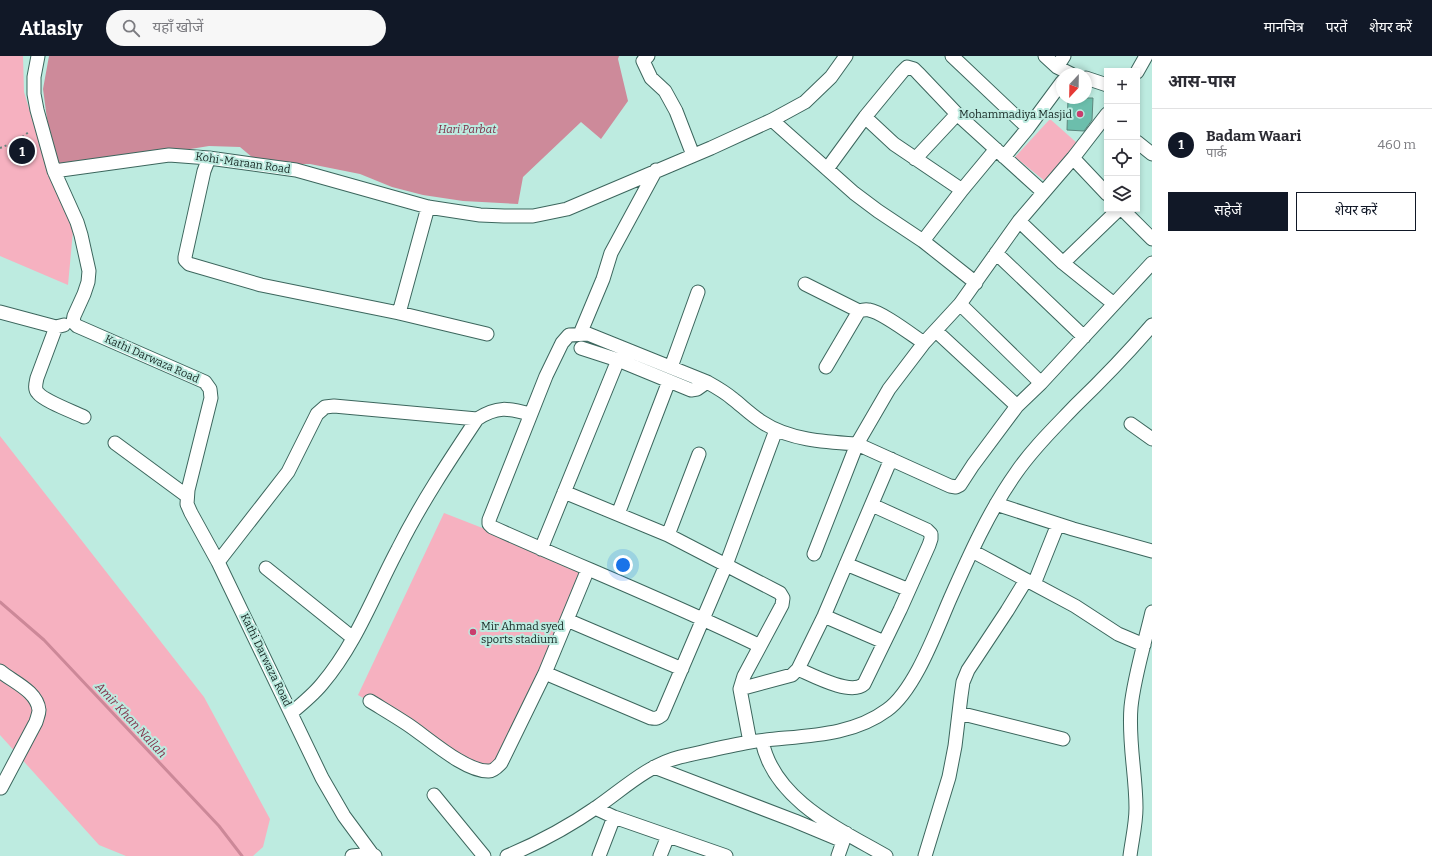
<!DOCTYPE html>
<html lang="hi">
<meta charset="utf-8">
<style>
body{margin:0;font-family:Bitter,"Noto Sans Devanagari",serif;background:#f7f7f7;color:#2b2b33}
.controls{position:absolute;right:12px;top:12px;display:grid;overflow:hidden;border-radius:0px;box-shadow:0 2px 6px #0003}
.controls button{width:36px;height:36px;display:grid;place-items:center;padding:0;border:0;border-bottom:1px solid #e1e1e2;background:#fff;color:#2b2b33;font:20px sans-serif}
.compass{position:absolute;left:1056px;top:12px;width:36px;height:36px;border-radius:50%;background:#fff;box-shadow:0 2px 6px #0003;rotate:202deg}
.you{position:absolute;left:623px;top:509px;width:14px;height:14px;margin:-10px;border:3px solid #fff;border-radius:50%;background:#1a73e8;box-shadow:0 0 0 6px #1a73e833}
.badge{display:grid;place-items:center;width:26px;height:26px;border-radius:50%;background:#111827;color:#fff;font-size:13px;font-weight:700}
.pin{position:absolute;translate:-50% -50%;border:2px solid #fff;box-shadow:0 1px 4px #0006}
.list{margin:0;padding:0;list-style:none}
h2{display:flex;justify-content:space-between;align-items:center;height:52px;margin:0;padding:0 16px;font-size:17px}
h2 small{font-size:13px;font-weight:400;color:#7c7c81}
.list li{display:grid;grid-template-columns:26px 1fr auto;gap:12px;align-items:center;box-sizing:border-box;height:72px;padding:0 16px;border-top:1px solid #e1e1e2}
.list b{display:block;font-size:15px;white-space:nowrap}
.list p{margin:0;font-size:13px;white-space:nowrap;color:#7c7c81}
.list em{font-size:13px;font-style:normal;color:#7c7c81}
.actions{display:flex;gap:8px;padding:12px 16px}
.actions a{flex:1;padding:9px 0;border:1px solid #111827;border-radius:0px;text-align:center;font-size:14px;color:#111827}
.actions .main{background:#111827;color:#fff}
.icon{flex:none;width:22px;height:22px;fill:none;stroke:currentColor;stroke-width:2;stroke-linecap:round;stroke-linejoin:round}
.map{position:relative;flex:none;width:1152px;height:800px;overflow:hidden}
header{display:flex;align-items:center;gap:24px;box-sizing:border-box;height:56px;padding:0 20px;background:#111827;color:#fff}
header strong{font-size:19px}
nav{display:flex;gap:22px;margin-inline-start:auto;font-size:14px}
.search{width:280px;height:36px;background:#f7f7f7;display:flex;align-items:center;gap:10px;box-sizing:border-box;padding:0 14px;border-radius:22px;color:#7c7c81;font-size:15px}
main{display:flex}
aside{flex:1;background:#fff}
.map>svg:first-child{display:block}
</style>
<header>
<strong>Atlasly</strong>
<div class="search"><svg class="icon" aria-label="search" viewBox="0 0 24 24"><circle cx="10" cy="10" r="6"/><path d="M15 15l6 6"/></svg>यहाँ खोजें</div>
<nav><a>मानचित्र</a><a>परतें</a><a>शेयर करें</a></nav>
</header>
<main>
<div class="map">
<svg width="1152" height="800" viewBox="0 0 1152 800">
<rect width="100%" height="100%" fill="#bdebe0"/>
<path fill="#f6b1c0" d="M0 0H23L24 36 33 66 73 175 68 229 0 200Z
M1050 63 1077 87 1046 126 1015 101Z
M0 380 204 641 270 763 263 791 253 800H126L99 789 0 679Z
M444 457 588 513 490 716 358 639Z"/>
<path fill="#cd8a9a" d="M49 0H619L618 3 628 45 601 83 581 66 523 121 518 148 463 145 423 139 392 131 360 118 310 108H260L240 91 209 90 54 115 43 33Z"/>
<g fill="none" stroke-linecap="round" stroke-linejoin="round">
<path stroke="#cc8898" stroke-width="3" d="M0 546 44 584 219 770 242 800"/>
</g>
<path fill="#6cbeac" stroke="#5c877d" d="M1068 42H1093L1092 64 1084 75 1067 74Z"/>
<g fill="none" stroke-linecap="round" stroke-linejoin="round">
<defs>
<path id="minor" d="M38 0 34 21V38L37 54 54 115 77 166 81 179 89 215 88 226 84 238 74 260 73 266 77 270 205 326 210 333 211 342 188 434 187 448 191 457 218 506 322 722 344 760 372 798
M648 0 643 5 651 22 665 35 676 55 693 99
M952 0 1028 72
M1045 0 1057 11 1071 18
M1057 11 1064 0
M1137 16 1146 0
M1086 22 1107 29
M865 61 894 88 962 134
M772 64 854 137 878 155 923 185 976 227
M1137 86 1152 98
M1004 101 1028 72 1062 26
M209 102 204 115 185 201V204L189 208 261 229 399 257 487 278
M1073 102 1107 138
M915 103 957 58
M827 113 865 61 902 16 907 11 914 13 918 17 957 58 1043 136
M54 115 169 99 209 102 296 114 428 151 480 159 504 160H533L567 153 711 92 772 64 805 46 831 21 846 0
M1122 153 1152 183
M1019 165 1063 207 1114 248
M923 185 962 134 996 93
M996 197 1084 281
M1063 207 1119 153
M805 228 859 255
M960 248 1041 327
M0 256 56 271 64 269
M399 257 428 151
M56 271 37 322C36 327 34 333 38 337 44 345 74 356 84 361
M936 275 1017 350
M580 278 603 223 611 197 656 114
M581 292 618 304 691 334 697 333 707 326
M671 311 698 236
M826 311 859 255C862 254 865 253 869 254 882 256 912 279 924 287
M1131 368 1152 383
M115 387 187 440
M564 436 668 479 780 537 783 542 782 549 744 620 740 633 750 686
M996 448 1073 473 1152 495
M618 458 669 325
M668 479 699 398
M541 493 618 304
M972 495 1075 550 1118 578 1144 589
M814 498 857 388 889 333 924 287 960 248 1019 165 1073 102 1107 58
M218 506 288 416 317 358 325 351 334 350 477 363
M846 508 909 534
M266 512 353 582
M1034 528 1058 468
M824 560 884 586
M567 564 682 613
M760 590C672 547 581 511 492 471L489 468V464L546 320 562 287 569 279 588 278 707 326C716 331 725 336 733 343 742 350 751 359 762 366 789 384 825 386 857 388L950 430 956 431 960 429 973 409 1017 350 1041 327 1152 207
M798 613C814 620 851 640 864 628L900 554 929 489 931 483V478L927 474 872 449
M0 615C13 626 37 635 39 654 39 658 37 662 36 666L1 732
M545 617 651 662C656 663 658 662 662 659L726 509 776 374
M740 633 792 619 798 613 824 560 891 403
M370 645C383 653 395 660 407 668 427 681 465 716 489 715 494 715 498 710 501 707L545 617 588 513
M291 657C302 648 313 639 322 628 356 588 374 538 398 493 421 447 449 405 477 363 497 350 508 352 530 358
M959 657 1063 683
M762 685C774 744 839 773 886 800
M654 711 795 765 843 785
M434 739 484 800
M595 752 614 761 726 800
M352 800 372 798 375 800
M507 800C536 788 571 769 597 751 623 733 648 709 680 701 703 696 727 690 750 686 796 679 848 683 887 654 915 634 936 575 950 543 969 500 989 455 1016 417 1033 392 1055 371 1075 350 1102 324 1128 297 1152 269
M599 800 614 761
M660 800 668 780
M838 800 846 777
M925 800 949 721 955 690 961 640 963 626 968 614 1007 555 1026 524
M1130 800C1132 784 1136 768 1136 752 1136 718 1128 685 1131 651 1134 621 1145 586 1152 556"/>
</defs>
<use href="#minor" stroke="#3c665d" stroke-width="15"/>
<path stroke="#67867f" stroke-width="2" stroke-dasharray="2 3" stroke-linecap="butt" d="M0 92 17 85 30 75"/>
<use href="#minor" stroke="#fff" stroke-width="13"/>
</g>
<g fill="#ca3d6d" stroke="#bdebe0" stroke-width="1.5">
<circle cx="1080" cy="58" r="4"/>
<circle cx="473" cy="576" r="4"/>
</g>
<g text-anchor="middle" dominant-baseline="central" stroke-width="4" stroke-linejoin="round" paint-order="stroke">
<g font-size="11" fill="#152622" stroke="#bdebe0" text-anchor="end">
<text x="1072" y="58">Mohammadiya Masjid</text>
<text x="481" y="570" text-anchor="start">Mir Ahmad syed<tspan x="481" dy="13">sports stadium</tspan></text>
</g>
<g font-size="11" font-style="italic" fill="#7b2a44" stroke="#bdebe0">
<text x="467" y="73">Hari Parbat</text>
</g>
<g font-size="11" fill="#152622" stroke="#bdebe0">
<text transform="translate(243 107) rotate(8)">Kohi-Maraan Road</text>
<text transform="translate(152 303) rotate(24)">Kathi Darwaza Road</text>
<text transform="translate(266 604) rotate(64)">Kathi Darwaza Road</text>
</g>
<g font-size="12" font-style="italic" fill="#812f48" stroke="#bdebe0">
<text transform="translate(131 664) rotate(47)">Amir Khan Nallah</text>
</g>
</g>
</svg>
<div class="controls">
<button>+</button>
<button>−</button>
<button><svg class="icon" aria-label="locate" viewBox="0 0 24 24"><circle cx="12" cy="12" r="6"/><path d="M12 2v4M12 18v4M2 12h4M18 12h4"/></svg></button>
<button><svg class="icon" aria-label="layers" viewBox="0 0 24 24"><path d="M12 4l9 5-9 5-9-5zM3 14l9 5 9-5"/></svg></button>
</div>
<svg class="compass" viewBox="-18 -18 36 36"><path d="M0-13l5 13h-10z" fill="#e53935"/><path d="M0 13l5-13h-10z" fill="#7c7c81"/></svg>
<div class="you"></div>
<div class="pin badge" style="left:22px;top:95px">1</div>
</div>
<aside>
<h2>आस-पास<small></small></h2>
<ul class="list">
<li><span class="badge">1</span><div><b>Badam Waari</b><p>पार्क</p></div><em>460 m</em></li>
</ul>
<div class="actions"><a class="main">सहेजें</a><a>शेयर करें</a></div>
</aside>
</main>
